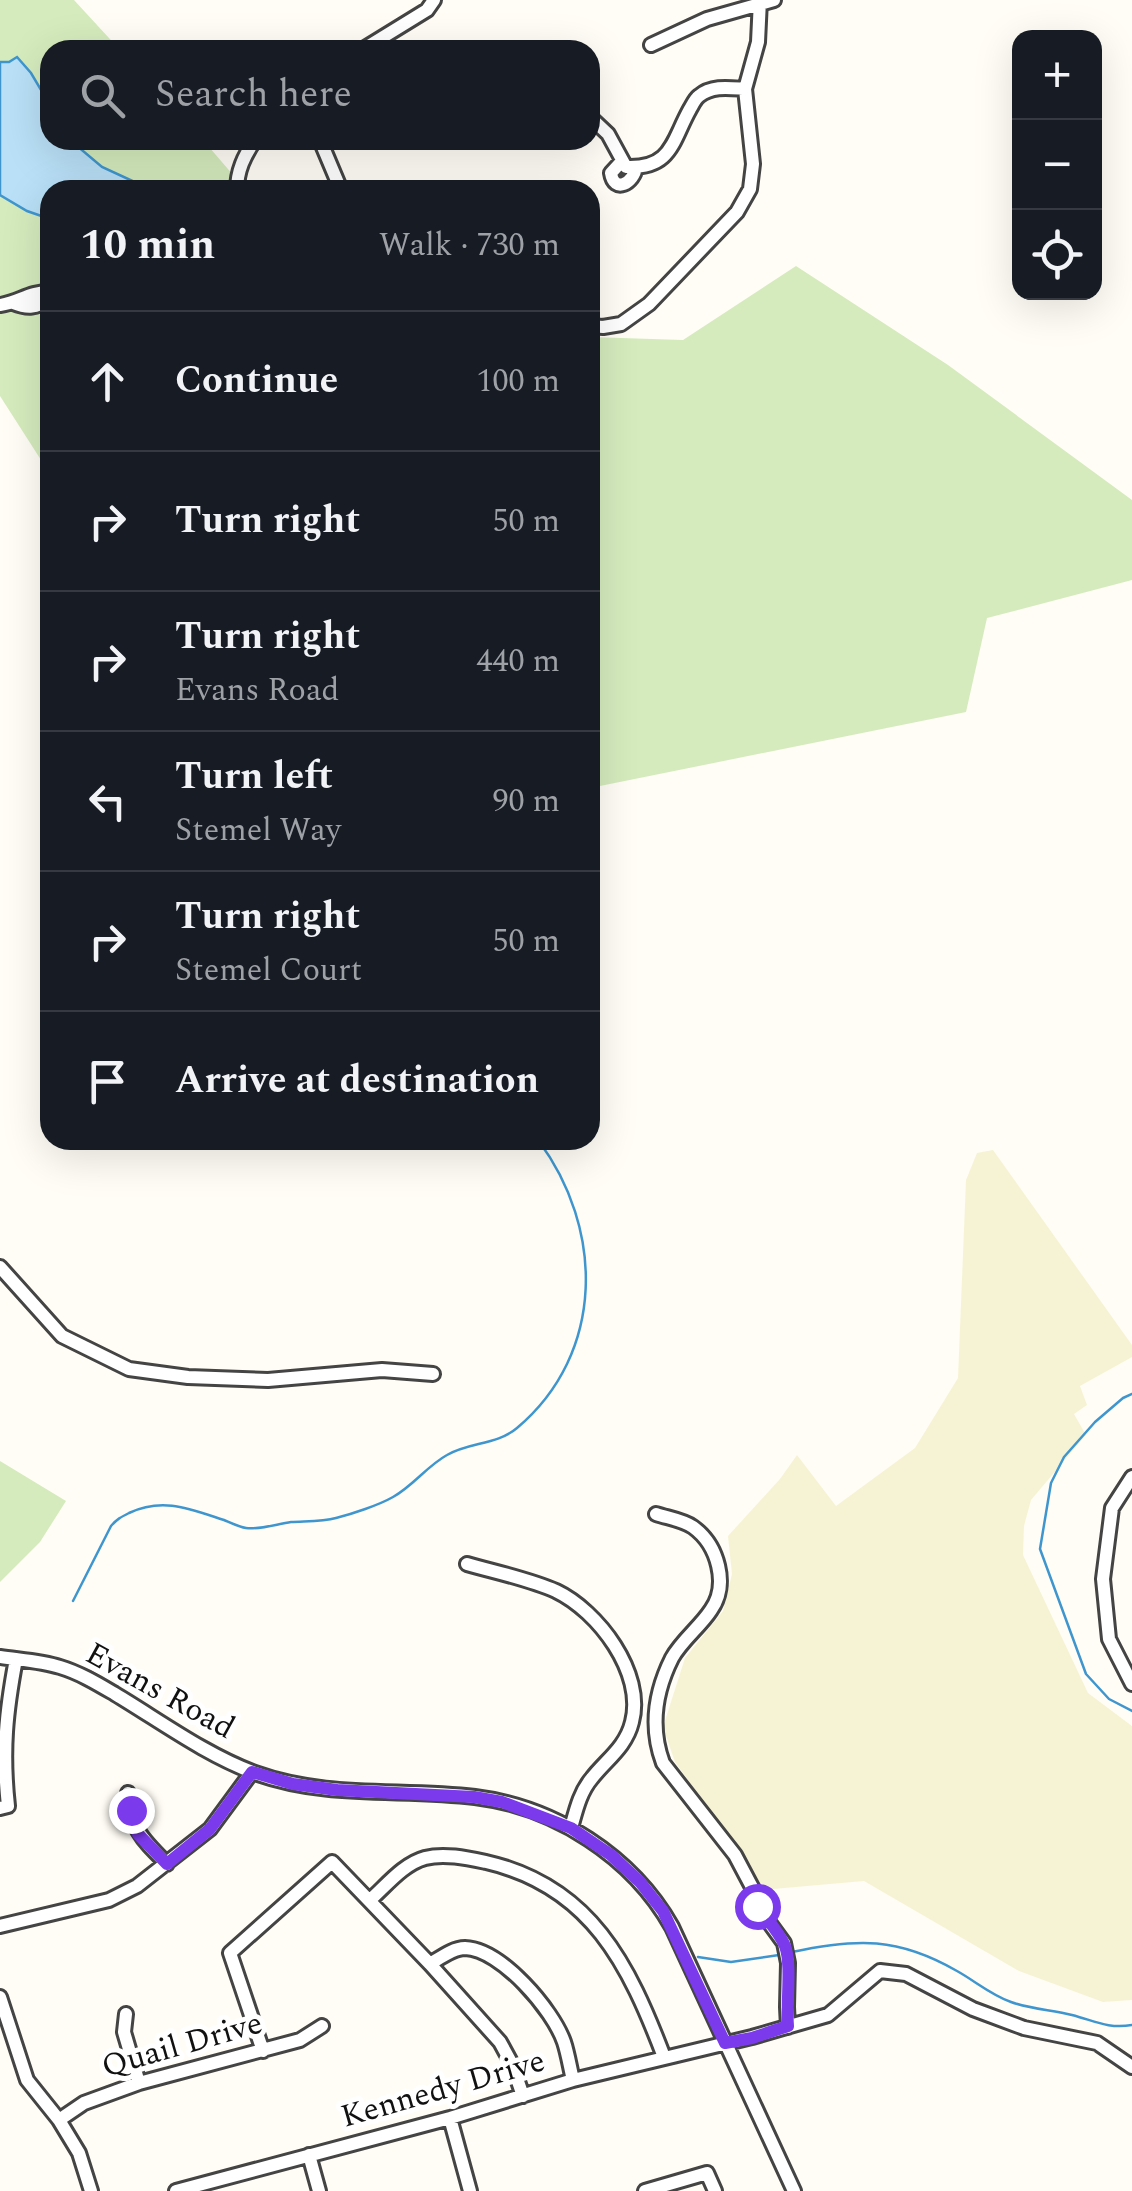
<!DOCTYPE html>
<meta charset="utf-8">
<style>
body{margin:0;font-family:Spectral,serif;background:#242831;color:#f1f3f6}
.controls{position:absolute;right:30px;top:30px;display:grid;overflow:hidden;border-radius:20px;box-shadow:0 10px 40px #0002}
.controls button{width:90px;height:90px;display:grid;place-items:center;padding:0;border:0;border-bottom:2px solid #363941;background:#171b24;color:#f1f3f6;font:50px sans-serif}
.stop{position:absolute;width:30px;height:30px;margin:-22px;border:8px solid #7c3aed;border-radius:50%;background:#fff}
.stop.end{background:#7c3aed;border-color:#fff;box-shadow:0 2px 10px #0008}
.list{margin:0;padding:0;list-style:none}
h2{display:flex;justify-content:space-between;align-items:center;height:130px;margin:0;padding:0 40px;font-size:42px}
h2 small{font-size:32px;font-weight:400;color:#9ea1a6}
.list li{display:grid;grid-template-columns:65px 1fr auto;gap:30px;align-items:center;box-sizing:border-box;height:140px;padding:0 40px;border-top:2px solid #363941}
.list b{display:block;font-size:38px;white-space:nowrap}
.list p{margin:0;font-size:32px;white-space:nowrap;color:#9ea1a6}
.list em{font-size:32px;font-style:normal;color:#9ea1a6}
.icon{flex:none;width:55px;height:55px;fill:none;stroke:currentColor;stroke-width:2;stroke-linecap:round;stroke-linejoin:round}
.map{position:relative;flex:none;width:1132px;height:2191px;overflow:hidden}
.search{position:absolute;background:#171b24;box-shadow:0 10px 40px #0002;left:40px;top:40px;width:560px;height:110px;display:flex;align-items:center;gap:25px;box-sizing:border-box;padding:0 35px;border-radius:30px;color:#9ea1a6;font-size:38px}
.panel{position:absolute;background:#171b24;box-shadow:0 10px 40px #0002;left:40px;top:180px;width:560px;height:970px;border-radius:30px}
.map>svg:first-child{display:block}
</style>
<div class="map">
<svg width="1132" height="2191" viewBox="0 0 1132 2191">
<rect width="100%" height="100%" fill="#fffdf5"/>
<path fill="#f6f3d4" d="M993 1150 1132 1345V1357L1080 1386 1087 1405 1074 1414 1086 1435 1031 1500 1024 1526 1023 1555 1088 1693 1132 1726V2000L1103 2002 1019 1971 864 1881 761 1890 725 1831 675 1762 663 1727 685 1658 723 1611 732 1574 728 1536 780 1479 797 1455 836 1506 915 1448 958 1378 966 1180 977 1153Z"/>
<path fill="#d5ebbd" d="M0 0H74L120 50H50V140H203L246 190H50V474L0 396Z
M796 266 948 365 1132 500V580L987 618 966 712 590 788V337L683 340Z
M0 1461 66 1501 40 1542 0 1582Z"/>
<path fill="#b9e0f7" stroke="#3f96cf" stroke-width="2.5" d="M17 57 31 73 50 105V140H70L102 167 152 190H50V219L27 211 0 195V62H9Z"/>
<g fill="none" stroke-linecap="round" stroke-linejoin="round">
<path stroke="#3f96cf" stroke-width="2.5" d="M1132 1394 1123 1398 1095 1422 1064 1457 1051 1483 1040 1549 1086 1674 1109 1699 1132 1711
M73 1601 111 1526C117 1519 121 1517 129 1513 163 1497 190 1509 224 1520 231 1523 239 1527 246 1528 259 1530 277 1524 291 1522 305 1521 322 1522 336 1518 352 1514 379 1505 393 1497 413 1486 427 1466 447 1455 469 1442 497 1445 517 1428 606 1353 604 1228 538 1140
M792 1952C857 1938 898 1937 957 1971 975 1981 991 1995 1011 2002 1030 2009 1052 2010 1072 2015 1095 2021 1108 2029 1132 2025
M698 1957 731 1962 779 1955"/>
<defs>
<path id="minor" d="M651 45 707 19 774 0
M362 50 427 10 434 0
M590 117 608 134 626 167C672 169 672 141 690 109 693 104 695 99 699 96 712 85 730 88 745 89
M320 140 341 190
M622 161 611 173C614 194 634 183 636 167
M237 190C237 171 244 156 255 140
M13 303C28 309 36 308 50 299
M0 305C20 302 28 292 50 292
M590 326 603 327 621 324 649 304 737 212 750 189 753 164 745 89 758 42 760 0
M0 1267 62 1336 129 1369 188 1377 268 1380 382 1370 433 1374
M1132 1477 1112 1508 1103 1579 1109 1639 1132 1684
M656 1514C668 1518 683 1520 693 1527 718 1545 729 1585 711 1610 700 1627 682 1640 672 1658 655 1692 650 1728 663 1763L735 1855 753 1889 757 1906 784 1943 788 1963 787 2007 788 2027
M467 1564C495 1572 529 1579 556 1591 598 1611 645 1673 632 1722 626 1747 606 1760 592 1778 580 1792 576 1810 571 1828
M0 1657C20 1660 41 1661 60 1667 80 1673 98 1684 115 1694 160 1721 206 1755 255 1773 327 1799 400 1788 475 1797 555 1807 632 1856 672 1927L794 2191
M128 1793C133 1831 140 1837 167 1864
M0 1808 8 1806C2 1751 6 1712 16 1659
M370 1900C386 1886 403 1864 425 1858 444 1853 467 1858 486 1862 591 1886 629 1965 664 2057
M0 1926 109 1900 137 1886 210 1829 252 1772
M430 1964C440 1958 453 1948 465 1948 501 1949 553 2010 564 2042 568 2054 570 2068 573 2080
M0 1997 27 2080 59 2120 79 2153 91 2191
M126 2014 124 2032 139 2083
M263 2051 230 1953 332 1862 430 1964 500 2042 512 2064 523 2096
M450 2118 470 2191
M59 2120 84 2103 139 2083 300 2040 322 2026
M309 2155 319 2191
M176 2191 450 2118 573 2080 752 2037 828 2015 880 1971 906 1974 973 2009 1024 2028 1097 2043 1132 2067
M645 2191 707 2173 715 2191"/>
</defs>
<use href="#minor" stroke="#444" stroke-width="18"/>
<use href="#minor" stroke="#fff" stroke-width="12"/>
</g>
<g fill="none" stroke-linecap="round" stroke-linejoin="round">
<path stroke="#7c3aed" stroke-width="12" d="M131 1810 138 1834 167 1864 210 1829 252 1772 293 1784 337 1790 474 1797 502 1802 571 1828 611 1855 640 1882 663 1911 725 2043 752 2038 788 2026C786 2005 792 1964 785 1946 779 1932 766 1918 757 1906"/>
</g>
<g text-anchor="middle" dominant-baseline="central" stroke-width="10" stroke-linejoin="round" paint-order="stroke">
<g font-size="32" fill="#111" stroke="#fff">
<text transform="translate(160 1691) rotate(29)">Evans Road</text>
<text transform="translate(182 2045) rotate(-16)">Quail Drive</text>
<text transform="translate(443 2089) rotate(-16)">Kennedy Drive</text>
</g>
</g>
</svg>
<div class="controls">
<button>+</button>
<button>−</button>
<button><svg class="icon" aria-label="locate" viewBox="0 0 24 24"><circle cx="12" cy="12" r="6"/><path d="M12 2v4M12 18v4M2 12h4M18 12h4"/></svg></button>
</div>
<div class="stop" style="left:757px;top:1906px"></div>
<div class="stop end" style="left:131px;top:1810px"></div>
<div class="search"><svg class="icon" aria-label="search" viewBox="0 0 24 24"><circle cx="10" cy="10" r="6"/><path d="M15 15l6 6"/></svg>Search here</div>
<section class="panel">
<h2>10 min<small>Walk · 730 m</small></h2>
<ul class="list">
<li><svg class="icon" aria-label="ahead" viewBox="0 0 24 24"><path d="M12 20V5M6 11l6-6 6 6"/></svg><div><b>Continue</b></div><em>100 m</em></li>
<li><svg class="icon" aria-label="right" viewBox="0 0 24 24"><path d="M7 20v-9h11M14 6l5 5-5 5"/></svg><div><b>Turn right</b></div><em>50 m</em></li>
<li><svg class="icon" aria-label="right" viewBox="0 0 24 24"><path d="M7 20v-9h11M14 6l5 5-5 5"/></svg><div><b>Turn right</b><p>Evans Road</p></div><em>440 m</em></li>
<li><svg class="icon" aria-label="left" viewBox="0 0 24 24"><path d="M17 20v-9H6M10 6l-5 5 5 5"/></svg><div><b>Turn left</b><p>Stemel Way</p></div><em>90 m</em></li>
<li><svg class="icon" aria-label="right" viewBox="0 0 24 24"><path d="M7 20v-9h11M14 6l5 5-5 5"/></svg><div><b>Turn right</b><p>Stemel Court</p></div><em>50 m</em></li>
<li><svg class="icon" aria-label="arrive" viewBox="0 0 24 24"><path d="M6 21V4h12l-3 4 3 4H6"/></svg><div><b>Arrive at destination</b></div></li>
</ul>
</section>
</div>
